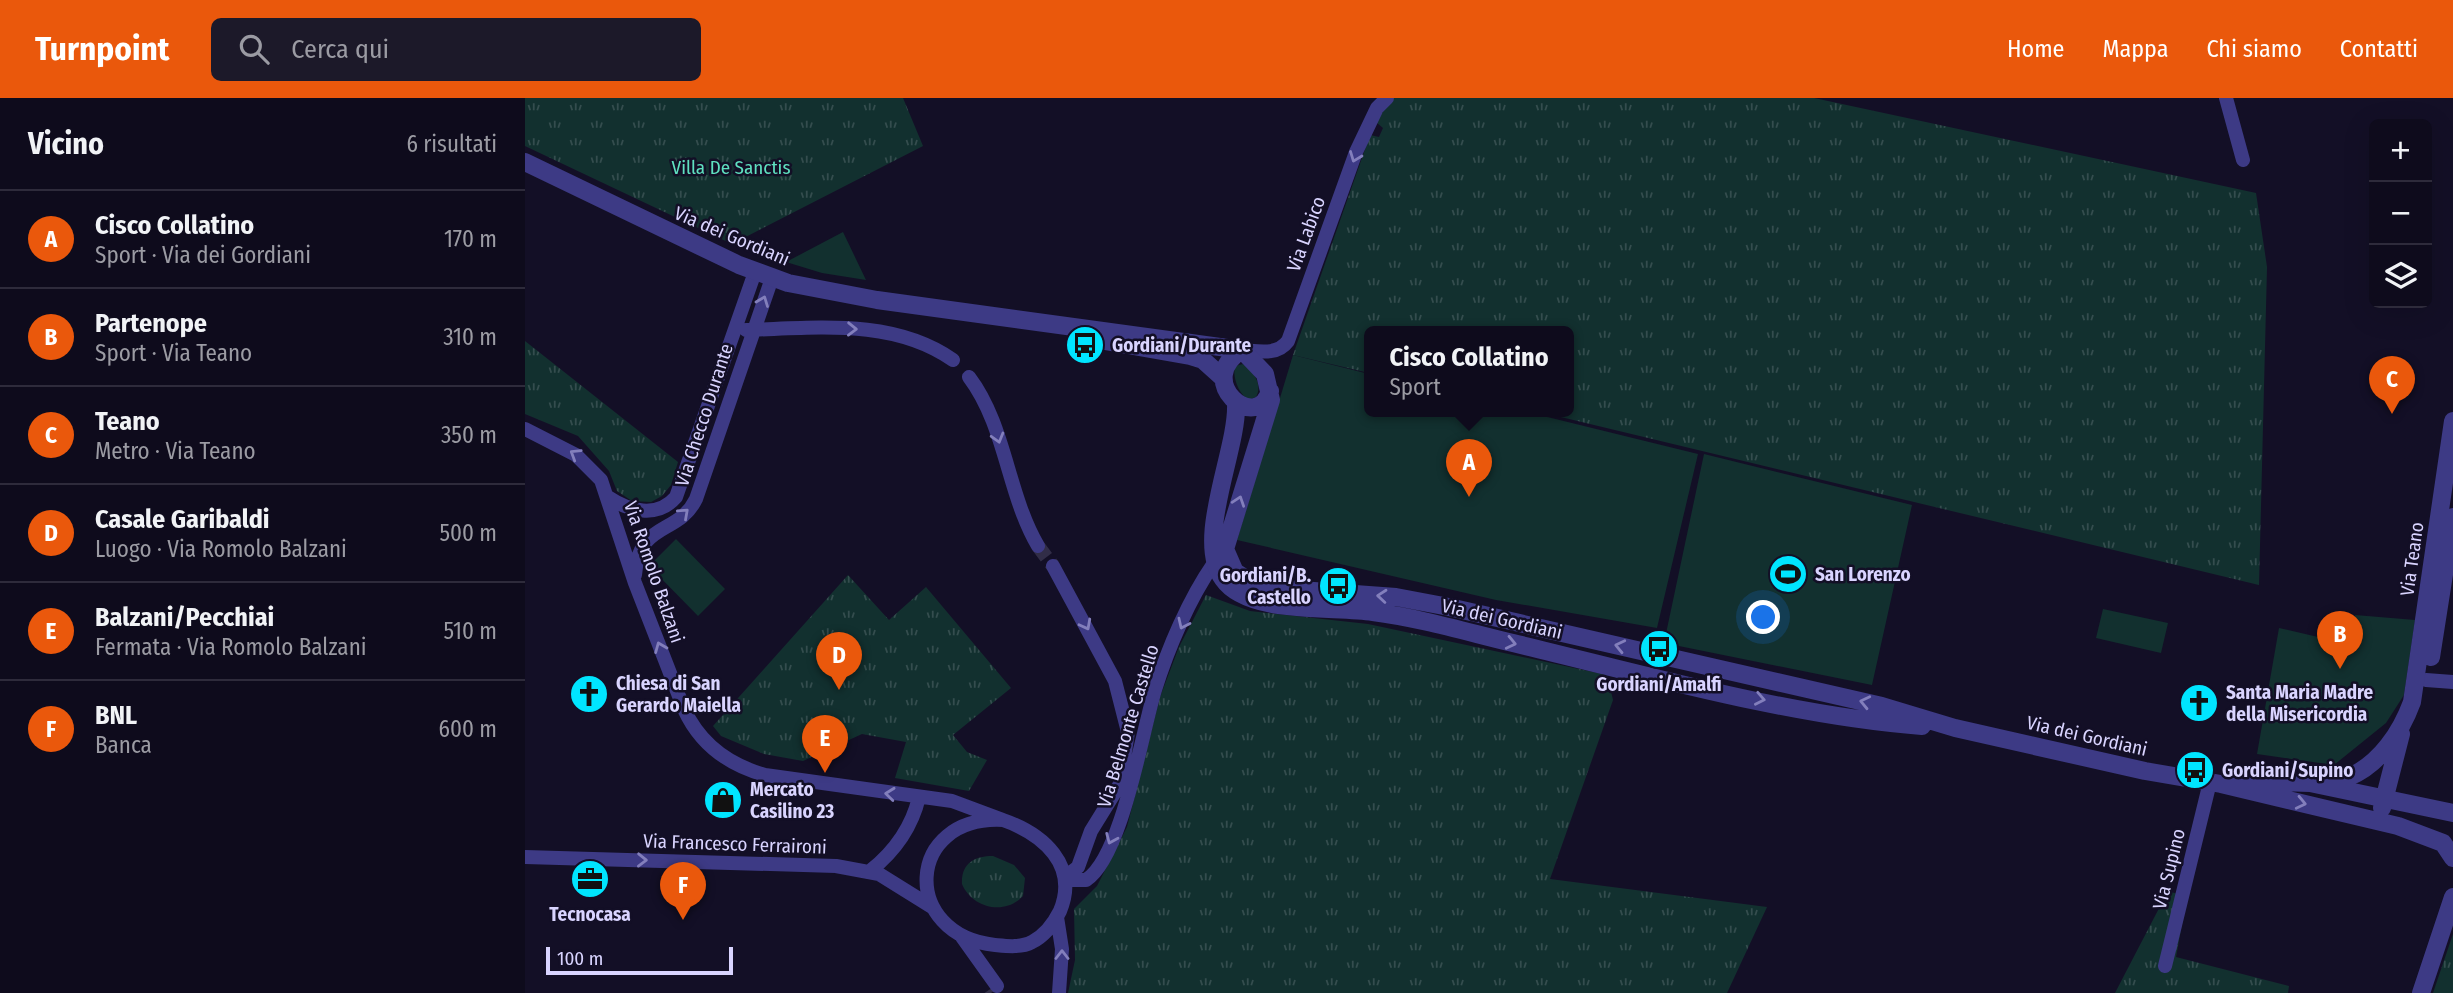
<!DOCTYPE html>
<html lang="it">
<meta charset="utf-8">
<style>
body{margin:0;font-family:"Fira Sans Condensed",sans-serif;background:#1c1929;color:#f1f3f6}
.controls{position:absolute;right:21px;top:21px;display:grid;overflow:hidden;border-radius:10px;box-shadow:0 7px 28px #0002}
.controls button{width:63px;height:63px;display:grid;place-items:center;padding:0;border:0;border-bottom:2px solid #2e2b3b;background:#0e0b1c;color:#f1f3f6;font:35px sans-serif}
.scale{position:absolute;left:21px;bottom:18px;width:187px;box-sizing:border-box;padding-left:7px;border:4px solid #d9d4ff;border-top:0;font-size:19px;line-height:24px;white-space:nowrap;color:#d9d4ff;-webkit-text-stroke:5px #130f26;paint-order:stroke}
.you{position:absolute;left:1239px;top:520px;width:24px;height:24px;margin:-18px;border:5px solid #fff;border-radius:50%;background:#1a73e8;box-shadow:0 0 0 10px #1a73e833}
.badge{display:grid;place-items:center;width:46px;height:46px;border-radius:50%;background:#ea580c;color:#fff;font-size:23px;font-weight:700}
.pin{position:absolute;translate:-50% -58px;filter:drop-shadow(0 2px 4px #0008)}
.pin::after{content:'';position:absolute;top:37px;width:24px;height:21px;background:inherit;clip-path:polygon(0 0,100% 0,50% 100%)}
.popup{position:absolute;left:839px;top:228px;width:210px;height:91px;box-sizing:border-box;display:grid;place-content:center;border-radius:10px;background:#0e0b1c;filter:drop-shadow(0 2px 5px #0005);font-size:23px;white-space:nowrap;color:#9b9ba3}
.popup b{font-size:26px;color:#f1f3f6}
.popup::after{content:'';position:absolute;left:50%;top:100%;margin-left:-14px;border:14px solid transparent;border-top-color:#0e0b1c}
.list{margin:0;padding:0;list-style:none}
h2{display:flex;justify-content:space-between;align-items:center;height:91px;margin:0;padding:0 28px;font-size:30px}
h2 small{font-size:23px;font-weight:400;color:#9b9ba3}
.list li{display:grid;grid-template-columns:46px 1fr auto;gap:21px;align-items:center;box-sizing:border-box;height:98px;padding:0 28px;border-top:2px solid #2e2b3b}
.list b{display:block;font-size:26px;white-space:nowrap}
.list p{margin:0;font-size:23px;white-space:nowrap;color:#9b9ba3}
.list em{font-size:23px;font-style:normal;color:#9b9ba3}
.icon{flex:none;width:38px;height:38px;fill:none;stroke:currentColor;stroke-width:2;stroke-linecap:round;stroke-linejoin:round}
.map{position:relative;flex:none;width:1928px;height:895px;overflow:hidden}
header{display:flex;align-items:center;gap:42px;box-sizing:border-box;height:98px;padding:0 35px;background:#ea580c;color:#fff}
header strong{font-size:33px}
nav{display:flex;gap:38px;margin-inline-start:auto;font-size:24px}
.search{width:490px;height:63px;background:#1c1929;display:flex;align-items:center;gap:18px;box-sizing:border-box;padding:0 24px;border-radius:10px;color:#9b9ba3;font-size:26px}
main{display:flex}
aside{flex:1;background:#0e0b1c}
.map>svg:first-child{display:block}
</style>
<header>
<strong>Turnpoint</strong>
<div class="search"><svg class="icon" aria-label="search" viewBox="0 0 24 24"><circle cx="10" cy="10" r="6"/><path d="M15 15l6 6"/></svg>Cerca qui</div>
<nav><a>Home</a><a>Mappa</a><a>Chi siamo</a><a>Contatti</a></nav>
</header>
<main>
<aside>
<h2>Vicino<small>6 risultati</small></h2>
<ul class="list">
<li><span class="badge">A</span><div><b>Cisco Collatino</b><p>Sport · Via dei Gordiani</p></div><em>170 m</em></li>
<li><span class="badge">B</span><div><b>Partenope</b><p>Sport · Via Teano</p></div><em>310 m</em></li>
<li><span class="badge">C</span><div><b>Teano</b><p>Metro · Via Teano</p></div><em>350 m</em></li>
<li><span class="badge">D</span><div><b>Casale Garibaldi</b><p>Luogo · Via Romolo Balzani</p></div><em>500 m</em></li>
<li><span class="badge">E</span><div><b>Balzani/Pecchiai</b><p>Fermata · Via Romolo Balzani</p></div><em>510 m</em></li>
<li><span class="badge">F</span><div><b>BNL</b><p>Banca</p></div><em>600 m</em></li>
</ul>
</aside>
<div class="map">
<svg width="1928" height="895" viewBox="0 0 1928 895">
<defs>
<pattern id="park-tufts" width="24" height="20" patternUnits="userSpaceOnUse" patternTransform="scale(1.75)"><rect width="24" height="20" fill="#12302f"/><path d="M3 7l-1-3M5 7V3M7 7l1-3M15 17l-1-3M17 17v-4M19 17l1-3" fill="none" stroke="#344d4e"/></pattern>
</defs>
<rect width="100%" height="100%" fill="#130f26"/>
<path fill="#12302f" d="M318 134 341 182 297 175 261 164Z
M768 257 844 276V313H998L1173 356 1132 530 971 502 712 442Z
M718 266C729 273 738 287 731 299L724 302C714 297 707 279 710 268Z
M1179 356 1387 407 1347 587 1139 545Z
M151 441 200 491 173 518 124 468Z
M1578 511 1643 525 1636 555 1571 540Z
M1830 517 1890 522 1879 597 1861 625 1809 667 1732 656 1754 530 1823 546Z"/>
<path fill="url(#park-tufts)" d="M0 0H378L398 48 207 146 0 48Z
M868 0H1289L1731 95 1742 169 1734 487 1011 313H1044V233H844V275L768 257 845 37 854 39 858 30 851 24 859 9Z
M0 243 153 364 146 387 137 398 126 404 107 403 92 393 84 373 53 338 0 316Z
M323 477 364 522 401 489 486 590 428 637 442 654 462 662 444 693 370 680 381 644 337 636 278 663 239 656 196 638 188 628Z
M681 497 725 513 843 526 1082 577 1088 602 1025 781 1242 809 1202 895H543L550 862 549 811 572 788 602 729 635 599 654 549Z
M468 758 489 767 500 780 498 798C480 818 447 810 437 786 436 765 450 758 468 758Z
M1643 793 1662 799 1651 859 1764 888 1763 895H1590Z
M1928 836V895H1908Z"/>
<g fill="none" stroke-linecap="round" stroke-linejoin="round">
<path stroke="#312d47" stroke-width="14" stroke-dasharray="14 7" stroke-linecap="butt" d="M513 448 528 468
M464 892 466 895"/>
<path stroke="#3d3a85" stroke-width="14" d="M1701 0 1718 62
M221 232C291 230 368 220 428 262
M717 252C733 253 752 258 763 243L831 54 852 10 862 0
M444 279C481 328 482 395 513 448
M0 331 51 357 76 382 110 485 159 611C175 646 204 667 240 677L427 703 478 722
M83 399C104 413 132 421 151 399L230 174
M528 468 590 583 603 634 595 686 566 733 553 769 540 779
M110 477C114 422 153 438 171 401L247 180
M1901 582 1928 584
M478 722C518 736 554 767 535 813 529 825 519 838 507 844 496 850 481 848 470 847 375 837 380 717 478 722Z
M0 759 311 768 354 776 407 809
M345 773C369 754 387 729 394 699
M541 782H561C597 759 617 634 630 592 643 550 664 501 689 465
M532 819 537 851 534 895
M437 839 472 888
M1640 868 1685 684"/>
<path stroke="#3d3a85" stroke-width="18" d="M0 64 214 167 263 185 352 202 717 252
M574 242 665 258 678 262 698 280
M717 252 740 276 746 302 700 451 710 474 734 489 871 499 924 509 1357 608 1430 630 1620 673 1696 686 1873 728 1918 745 1928 760
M717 252C668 282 731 337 745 293
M711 306C713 352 669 441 698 481 723 517 807 508 848 514 895 520 942 534 988 545 1118 576 1264 618 1397 628
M1906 559 1928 419
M1710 683 1785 685 1928 715
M1785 685C1798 684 1812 684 1824 679 1855 666 1876 634 1887 604L1928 323
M1857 710 1876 636
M1896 895 1928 799"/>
</g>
<defs><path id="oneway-chevron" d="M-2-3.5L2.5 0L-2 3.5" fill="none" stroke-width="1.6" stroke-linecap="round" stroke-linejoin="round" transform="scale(1.75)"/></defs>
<g stroke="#837fbc">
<use href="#oneway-chevron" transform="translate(830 59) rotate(111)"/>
<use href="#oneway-chevron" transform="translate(238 203) rotate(-69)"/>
<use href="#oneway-chevron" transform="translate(327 231) rotate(1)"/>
<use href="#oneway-chevron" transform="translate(473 340) rotate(74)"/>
<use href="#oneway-chevron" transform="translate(50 356) rotate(-148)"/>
<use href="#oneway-chevron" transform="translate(714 403) rotate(-71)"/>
<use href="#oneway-chevron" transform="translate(159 415) rotate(-42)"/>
<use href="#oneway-chevron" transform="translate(857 498) rotate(-175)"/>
<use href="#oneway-chevron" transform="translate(658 526) rotate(115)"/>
<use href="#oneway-chevron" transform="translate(561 527) rotate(62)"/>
<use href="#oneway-chevron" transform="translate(986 545) rotate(13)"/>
<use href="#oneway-chevron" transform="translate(1095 548) rotate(-167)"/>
<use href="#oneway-chevron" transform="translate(135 549) rotate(-112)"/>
<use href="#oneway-chevron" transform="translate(1235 601) rotate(11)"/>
<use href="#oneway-chevron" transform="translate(1340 604) rotate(-167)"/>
<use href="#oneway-chevron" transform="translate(365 696) rotate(-174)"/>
<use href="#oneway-chevron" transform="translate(1776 705) rotate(13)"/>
<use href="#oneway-chevron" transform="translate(586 741) rotate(113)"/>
<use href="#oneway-chevron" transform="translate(117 762) rotate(1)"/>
<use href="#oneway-chevron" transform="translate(537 857) rotate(-90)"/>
</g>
<defs>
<symbol id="bus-disc" viewBox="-11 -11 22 22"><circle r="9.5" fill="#00e5ff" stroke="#130f26"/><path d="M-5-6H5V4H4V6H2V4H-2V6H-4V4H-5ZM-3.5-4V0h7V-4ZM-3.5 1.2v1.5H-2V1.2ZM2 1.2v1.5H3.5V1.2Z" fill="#111"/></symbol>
<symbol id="stadium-disc" viewBox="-11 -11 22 22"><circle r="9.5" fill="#00e5ff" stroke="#130f26"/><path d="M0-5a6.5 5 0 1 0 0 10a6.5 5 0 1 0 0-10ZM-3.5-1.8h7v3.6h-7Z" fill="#111"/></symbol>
<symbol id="church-disc" viewBox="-11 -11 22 22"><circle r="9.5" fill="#00e5ff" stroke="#130f26"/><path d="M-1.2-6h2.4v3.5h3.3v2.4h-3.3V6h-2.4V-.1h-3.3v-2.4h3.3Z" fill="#111"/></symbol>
<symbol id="shop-disc" viewBox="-11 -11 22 22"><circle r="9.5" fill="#00e5ff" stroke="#130f26"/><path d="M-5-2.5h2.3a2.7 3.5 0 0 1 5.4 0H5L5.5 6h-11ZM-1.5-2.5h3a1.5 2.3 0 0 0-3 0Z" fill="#111"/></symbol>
<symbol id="office-disc" viewBox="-11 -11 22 22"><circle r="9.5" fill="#00e5ff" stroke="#130f26"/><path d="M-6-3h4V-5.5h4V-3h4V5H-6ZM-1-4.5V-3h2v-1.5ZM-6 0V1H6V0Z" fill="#111"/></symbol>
</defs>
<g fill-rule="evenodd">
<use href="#bus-disc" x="538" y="225" width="44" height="44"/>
<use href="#stadium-disc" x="1241" y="454" width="44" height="44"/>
<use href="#bus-disc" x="791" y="466" width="44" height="44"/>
<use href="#bus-disc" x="1112" y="529" width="44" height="44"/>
<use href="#church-disc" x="42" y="574" width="44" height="44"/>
<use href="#church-disc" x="1652" y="583" width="44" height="44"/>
<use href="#bus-disc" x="1648" y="650" width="44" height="44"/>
<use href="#shop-disc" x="176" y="680" width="44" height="44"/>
<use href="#office-disc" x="43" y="759" width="44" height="44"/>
</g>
<g text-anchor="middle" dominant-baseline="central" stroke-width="5" stroke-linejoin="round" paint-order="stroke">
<g font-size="19" fill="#5fe0c0" stroke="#130f26">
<text x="206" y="69">Villa De Sanctis</text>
</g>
<g font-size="19" fill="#d9d4ff" stroke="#130f26">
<text transform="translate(781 136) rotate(-70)">Via Labico</text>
<text transform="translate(207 138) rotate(23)">Via dei Gordiani</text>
<text transform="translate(179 317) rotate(-72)">Via Checco Durante</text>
<text transform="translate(1887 461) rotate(-82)">Via Teano</text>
<text transform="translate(129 474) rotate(71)">Via Romolo Balzani</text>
<text transform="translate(977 521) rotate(13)">Via dei Gordiani</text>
<text transform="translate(603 628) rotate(-73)">Via Belmonte Castello</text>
<text transform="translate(1562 638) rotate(13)">Via dei Gordiani</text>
<text transform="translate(210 746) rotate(2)">Via Francesco Ferraironi</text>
<text transform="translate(1644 771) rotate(-76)">Via Supino</text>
</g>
<g font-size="19" font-weight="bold" fill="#d9d4ff" stroke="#130f26" text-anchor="start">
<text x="587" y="247">Gordiani/Durante</text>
<text x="1290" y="476">San Lorenzo</text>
<text x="786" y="477" text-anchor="end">Gordiani/B.<tspan x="786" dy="22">Castello</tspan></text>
<text x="91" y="585">Chiesa di San<tspan x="91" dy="22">Gerardo Maiella</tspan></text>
<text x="1134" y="586" text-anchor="middle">Gordiani/Amalfi</text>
<text x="1701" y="594">Santa Maria Madre<tspan x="1701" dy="22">della Misericordia</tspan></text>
<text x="1697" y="672">Gordiani/Supino</text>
<text x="225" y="691">Mercato<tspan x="225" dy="22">Casilino 23</tspan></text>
<text x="65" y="816" text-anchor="middle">Tecnocasa</text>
</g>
</g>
</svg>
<div class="controls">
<button>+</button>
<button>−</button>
<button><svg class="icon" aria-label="layers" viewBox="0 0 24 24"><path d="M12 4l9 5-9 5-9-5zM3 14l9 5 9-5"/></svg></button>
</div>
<div class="scale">100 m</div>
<div class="you"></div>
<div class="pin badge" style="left:944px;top:399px">A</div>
<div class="popup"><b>Cisco Collatino</b>Sport</div>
<div class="pin badge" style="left:1815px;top:571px">B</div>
<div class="pin badge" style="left:1867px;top:316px">C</div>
<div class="pin badge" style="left:314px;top:592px">D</div>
<div class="pin badge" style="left:300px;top:675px">E</div>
<div class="pin badge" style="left:158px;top:822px">F</div>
</div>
</main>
